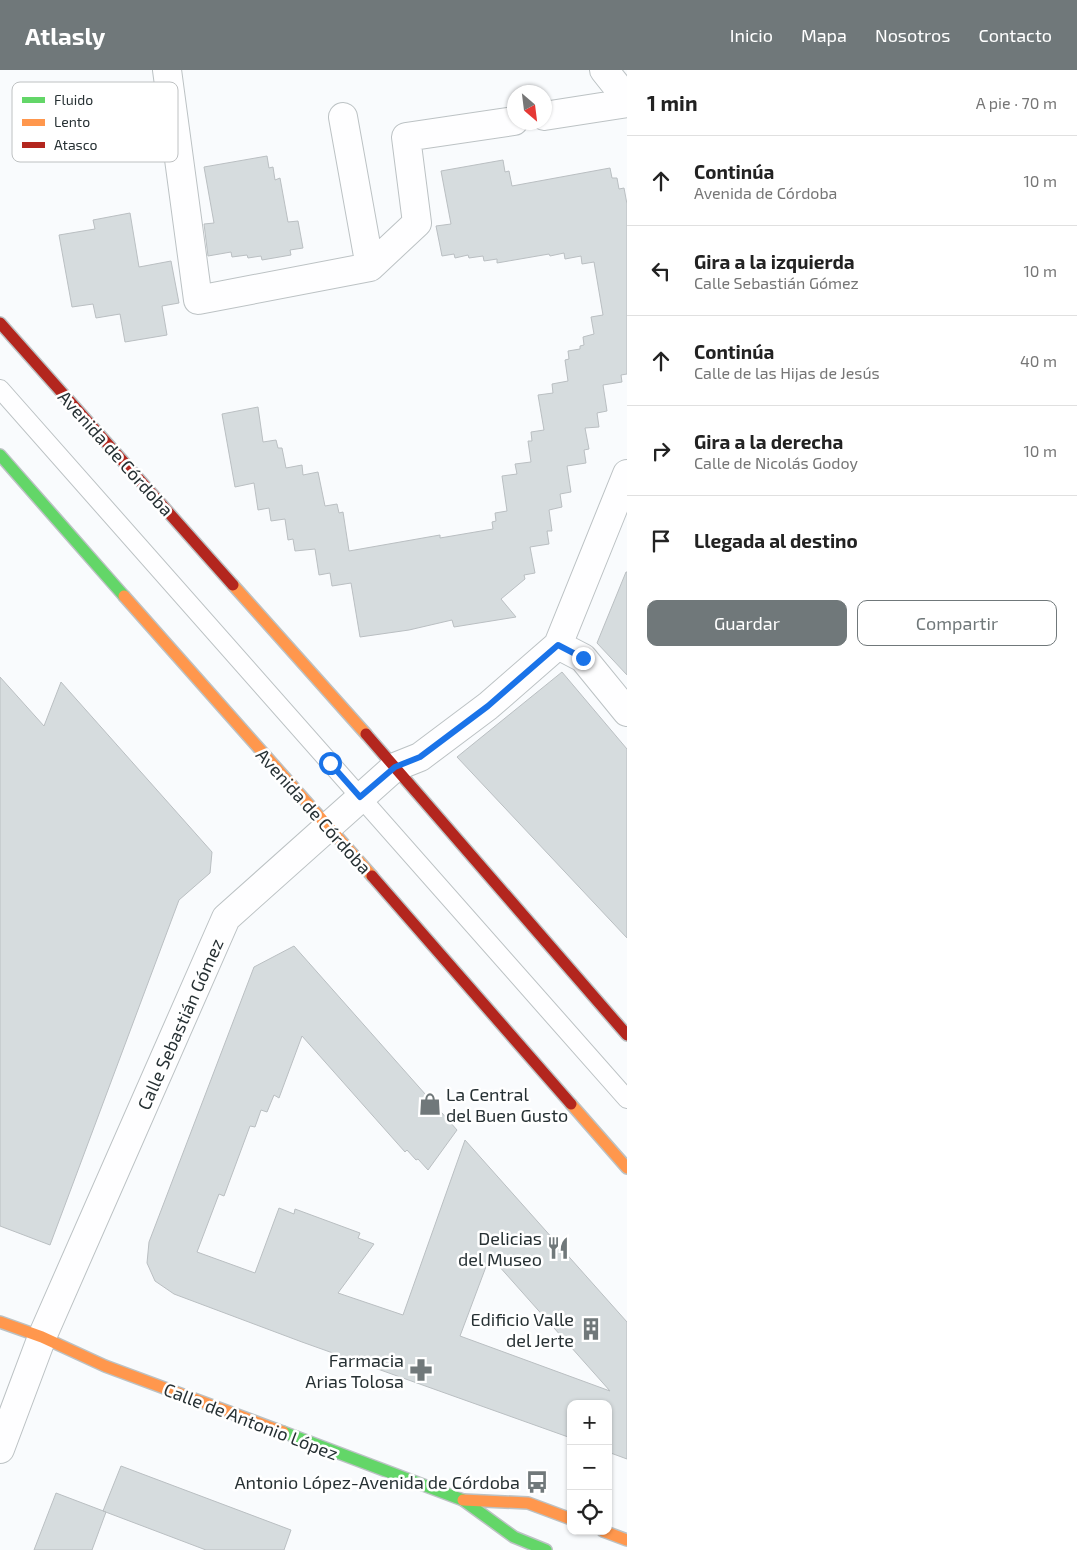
<!DOCTYPE html>
<html lang="es">
<meta charset="utf-8">
<style>
body{margin:0;font-family:"Exo 2",sans-serif;background:#f2f2f2;color:#222}
.controls{position:absolute;right:15px;bottom:15px;display:grid;overflow:hidden;border-radius:10px;box-shadow:0 1px 4px #0004}
.controls button{width:45px;height:45px;display:grid;place-items:center;padding:0;border:0;border-bottom:1px solid #e0e0e0;background:#fff;color:#222;font:25px sans-serif}
.compass{position:absolute;left:507px;top:15px;width:45px;height:45px;border-radius:50%;background:#fff;box-shadow:0 1px 4px #0004;rotate:152deg}
.stop{position:absolute;width:15px;height:15px;margin:-11px;border:4px solid #1a73e8;border-radius:50%;background:#fff}
.stop.end{background:#1a73e8;border-color:#fff;box-shadow:0 1px 5px #0008}
.list{margin:0;padding:0;list-style:none}
h2{display:flex;justify-content:space-between;align-items:center;height:65px;margin:0;padding:0 20px;font-size:21px}
h2 small{font-size:16px;font-weight:400;color:#767676}
.list li{display:grid;grid-template-columns:32px 1fr auto;gap:15px;align-items:center;box-sizing:border-box;height:90px;padding:0 20px;border-top:1px solid #e0e0e0}
.list b{display:block;font-size:19px;white-space:nowrap}
.list p{margin:0;font-size:16px;white-space:nowrap;color:#767676}
.list em{font-size:16px;font-style:normal;color:#767676}
.actions{display:flex;gap:10px;padding:15px 20px}
.actions a{flex:1;padding:11px 0;border:1px solid #70787a;border-radius:10px;text-align:center;font-size:18px;color:#70787a}
.actions .main{background:#70787a;color:#fff}
.icon{flex:none;width:28px;height:28px;fill:none;stroke:currentColor;stroke-width:2;stroke-linecap:round;stroke-linejoin:round}
.map{position:relative;flex:none;width:627px;height:1480px;overflow:hidden}
header{display:flex;align-items:center;gap:30px;box-sizing:border-box;height:70px;padding:0 25px;background:#70787a;color:#fff}
header strong{font-size:24px}
nav{display:flex;gap:28px;margin-inline-start:auto;font-size:18px}
main{display:flex}
aside{flex:1;background:#fff}
.map>svg:first-child{display:block}
</style>
<header>
<strong>Atlasly</strong>
<nav><a>Inicio</a><a>Mapa</a><a>Nosotros</a><a>Contacto</a></nav>
</header>
<main>
<div class="map">
<svg width="627" height="1480" viewBox="0 0 627 1480">
<rect width="100%" height="100%" fill="#f9fbfd"/>
<path fill="#d6dcde" stroke="#babfc2" fill-rule="evenodd" d="M267 86 269 98 273 97 275 110 280 108 288 152 298 151 303 178 290 180 291 185 262 190 261 186 248 188 247 185 232 187 231 182 208 186 204 154 214 153 204 97Z
M503 90 505 102 509 101 512 116 610 98 612 108H617L619 119 624 118 627 134V304L621 305 622 312 603 315 607 341 597 343 599 357 585 358 589 379 584 380 586 393 567 396 571 422 560 424 562 437 549 440 552 461H547L549 474 530 477 535 503 524 505 525 509 501 529 516 547 454 557 452 550 409 560 360 567 351 513 332 516 330 503 319 505 315 479 295 481 293 469 288 470 285 449 271 451 269 438 258 440 254 413 235 417 222 344 258 337 263 372 276 370 278 378H282L286 398 302 395 303 405 318 402 325 436 337 434 339 443 343 442 349 481 440 465V468L493 459 492 452 496 451 495 443 507 441 502 406 517 404 515 394 531 392 528 371H532L531 362 544 360 538 325 553 323 552 314 568 311 565 290 569 289 568 281 580 279V276L584 275 583 267 594 264 591 247 603 245 594 192 582 194 581 186 565 189 564 183 550 186 549 184 497 193V189L484 191 483 186 469 188 468 185 455 188 454 184 442 186 436 156 451 154 441 101Z
M130 143 139 197 171 191 179 233 162 236 167 265 125 272 120 244 96 248 93 234 72 237 59 165 95 159 93 150Z
M626 502H627V605L597 573Z
M562 602 627 679V868L457 687Z
M0 607 44 656 61 612 212 782 210 803 179 830 50 1175 0 1156Z
M294 876 457 1060 428 1100 418 1089 416 1090 407 1080 405 1082 302 966 279 1028 274 1025 267 1042 261 1040 255 1057 250 1056 224 1126 219 1124 197 1182 255 1203 279 1138 294 1144 295 1139 360 1163 358 1168 374 1174 338 1223 403 1245 465 1070 627 1252V1389L608 1382V1334H571V1368L302 1272 174 1224 155 1211 147 1193 149 1172 254 897ZM490 1186 610 1321 460 1266Z
M121 1396 291 1460 284 1480H206L103 1441Z
M56 1423 106 1442 92 1480H34Z"/>
<g fill="none" stroke-linecap="round" stroke-linejoin="round">
<defs>
<path id="lane" d="M39 79 175 50
M0 319 627 1029"/>
<path id="street" d="M167 0 198 230 370 197 417 153 406 67 514 51
M604 0 627 29
M544 46 627 33
M343 47 370 197
M558 575 583 588 627 642
M0 1379 42 1267 226 848 395 697 420 687 488 636 558 575 627 404"/>
<path id="fast" d="M0 385 124 526
M283 1362 463 1430 514 1467 546 1480"/>
<path id="slow" d="M233 515 366 664
M124 526 372 806
M571 1034 627 1098
M0 1252 42 1267 105 1296 283 1362
M463 1430 528 1433 571 1449
M603 1461 627 1470"/>
<path id="jam" d="M0 253 233 515
M366 664 627 965
M372 806 571 1034"/>
</defs>
<use href="#lane" stroke="#bcc2c4" stroke-width="20"/>
<use href="#street" stroke="#bcc2c4" stroke-width="30"/>
<use href="#fast" stroke="#bcc2c4" stroke-width="14"/>
<use href="#slow" stroke="#bcc2c4" stroke-width="14"/>
<use href="#jam" stroke="#bcc2c4" stroke-width="14"/>
<use href="#lane" stroke="#fefeff" stroke-width="18"/>
<use href="#street" stroke="#fefeff" stroke-width="28"/>
<use href="#fast" stroke="#63d668" stroke-width="11"/>
<use href="#slow" stroke="#ff974d" stroke-width="11"/>
<use href="#jam" stroke="#b3261e" stroke-width="11"/>
</g>
<g fill="none" stroke-linecap="round" stroke-linejoin="round">
<path stroke="#1a73e8" stroke-width="6" d="M330 693 360 727 395 697 420 687 488 636 558 575 583 588"/>
</g>
<defs>
<symbol id="shop-bare" viewBox="-9 -9 18 18"><path d="M-5-2.5h2.3a2.7 3.5 0 0 1 5.4 0H5L5.5 6h-11ZM-1.5-2.5h3a1.5 2.3 0 0 0-3 0Z" fill="#70787a" stroke="#fff" stroke-width="2.5" paint-order="stroke"/></symbol>
<symbol id="restaurant-bare" viewBox="-9 -9 18 18"><path d="M-5-6h1v4h1v-4h1v4h1v-4h1v5L-1.5 .5V6h-2V.5L-5-1ZM5-6V6H3V1.5H1.5Q1.5-4 5-6Z" fill="#70787a" stroke="#fff" stroke-width="2.5" paint-order="stroke"/></symbol>
<symbol id="building-bare" viewBox="-9 -9 18 18"><path d="M-4-6H4V6H1V3H-1V6H-4ZM-2.5-4.3h1.7v1.8h-1.7ZM.8-4.3h1.7v1.8H.8ZM-2.5-1h1.7V.8h-1.7ZM.8-1h1.7V.8H.8Z" fill="#70787a" stroke="#fff" stroke-width="2.5" paint-order="stroke"/></symbol>
<symbol id="pharmacy-bare" viewBox="-9 -9 18 18"><path d="M-2-6h4v4h4v4h-4v4h-4v-4h-4v-4h4Z" fill="#70787a" stroke="#fff" stroke-width="2.5" paint-order="stroke"/></symbol>
<symbol id="bus-bare" viewBox="-9 -9 18 18"><path d="M-5-6H5V4H4V6H2V4H-2V6H-4V4H-5ZM-3.5-4V0h7V-4ZM-3.5 1.2v1.5H-2V1.2ZM2 1.2v1.5H3.5V1.2Z" fill="#70787a" stroke="#fff" stroke-width="2.5" paint-order="stroke"/></symbol>
</defs>
<g fill-rule="evenodd">
<use href="#shop-bare" x="414" y="1018" width="32" height="32"/>
<use href="#restaurant-bare" x="542" y="1162" width="32" height="32"/>
<use href="#building-bare" x="575" y="1243" width="32" height="32"/>
<use href="#pharmacy-bare" x="405" y="1284" width="32" height="32"/>
<use href="#bus-bare" x="521" y="1396" width="32" height="32"/>
</g>
<g text-anchor="middle" dominant-baseline="central" stroke-width="5" stroke-linejoin="round" paint-order="stroke">
<g font-size="18" fill="#273134" stroke="#fff">
<text transform="translate(116 383) rotate(48)">Avenida de Córdoba</text>
<text transform="translate(314 741) rotate(48)">Avenida de Córdoba</text>
<text transform="translate(180 954) rotate(-66)">Calle Sebastián Gómez</text>
<text transform="translate(251 1351) rotate(21)">Calle de Antonio López</text>
</g>
<g font-size="18" fill="#273134" stroke="#fff" text-anchor="end">
<text x="446" y="1024" text-anchor="start">La Central<tspan x="446" dy="21">del Buen Gusto</tspan></text>
<text x="542" y="1168">Delicias<tspan x="542" dy="21">del Museo</tspan></text>
<text x="574" y="1249">Edificio Valle<tspan x="574" dy="21">del Jerte</tspan></text>
<text x="404" y="1290">Farmacia<tspan x="404" dy="21">Arias Tolosa</tspan></text>
<text x="520" y="1412">Antonio López-Avenida de Córdoba</text>
</g>
</g>
<rect x="12" y="12" width="166" height="80" rx="8" fill="#fff" stroke="#bec1c2" stroke-width="1"/>
<rect x="22" y="27" width="23" height="6" fill="#63d668"/>
<rect x="22" y="49" width="23" height="7" fill="#ff974d"/>
<rect x="22" y="72" width="23" height="6" fill="#b3261e"/>
<g font-size="14" fill="#273134">
<text x="54" y="35">Fluido</text>
<text x="54" y="57">Lento</text>
<text x="54" y="80">Atasco</text>
</g>
</svg>
<div class="controls">
<button>+</button>
<button>−</button>
<button><svg class="icon" aria-label="locate" viewBox="0 0 24 24"><circle cx="12" cy="12" r="6"/><path d="M12 2v4M12 18v4M2 12h4M18 12h4"/></svg></button>
</div>
<svg class="compass" viewBox="-18 -18 36 36"><path d="M0-13l5 13h-10z" fill="#e53935"/><path d="M0 13l5-13h-10z" fill="#767676"/></svg>
<div class="stop" style="left:330px;top:693px"></div>
<div class="stop end" style="left:583px;top:588px"></div>
</div>
<aside>
<h2>1 min<small>A pie · 70 m</small></h2>
<ul class="list">
<li><svg class="icon" aria-label="ahead" viewBox="0 0 24 24"><path d="M12 20V5M6 11l6-6 6 6"/></svg><div><b>Continúa</b><p>Avenida de Córdoba</p></div><em>10 m</em></li>
<li><svg class="icon" aria-label="left" viewBox="0 0 24 24"><path d="M17 20v-9H6M10 6l-5 5 5 5"/></svg><div><b>Gira a la izquierda</b><p>Calle Sebastián Gómez</p></div><em>10 m</em></li>
<li><svg class="icon" aria-label="ahead" viewBox="0 0 24 24"><path d="M12 20V5M6 11l6-6 6 6"/></svg><div><b>Continúa</b><p>Calle de las Hijas de Jesús</p></div><em>40 m</em></li>
<li><svg class="icon" aria-label="right" viewBox="0 0 24 24"><path d="M7 20v-9h11M14 6l5 5-5 5"/></svg><div><b>Gira a la derecha</b><p>Calle de Nicolás Godoy</p></div><em>10 m</em></li>
<li><svg class="icon" aria-label="arrive" viewBox="0 0 24 24"><path d="M6 21V4h12l-3 4 3 4H6"/></svg><div><b>Llegada al destino</b></div></li>
</ul>
<div class="actions"><a class="main">Guardar</a><a>Compartir</a></div>
</aside>
</main>
